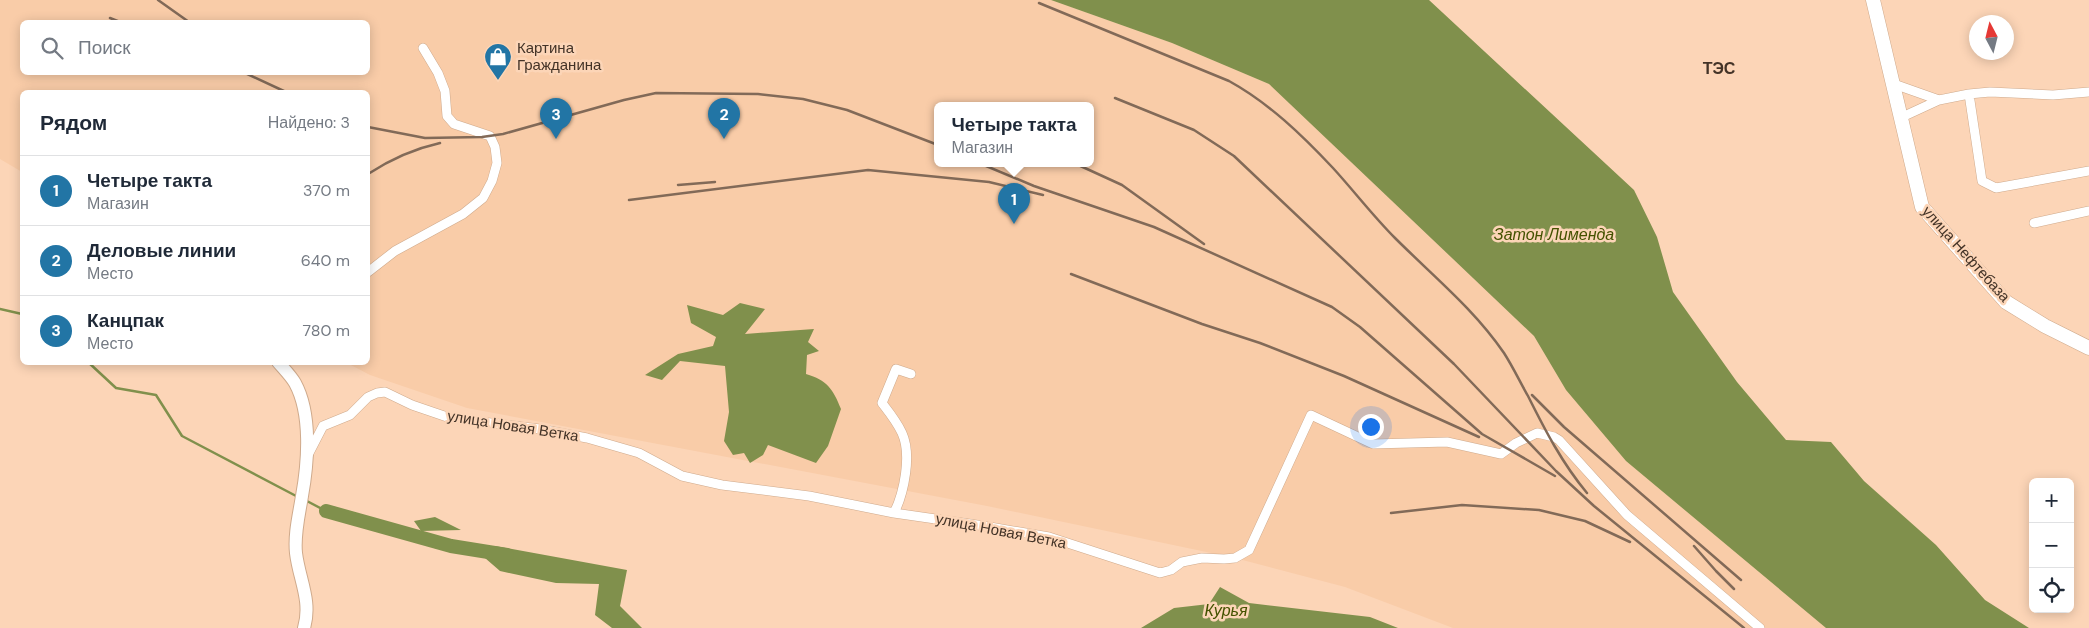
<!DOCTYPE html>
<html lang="ru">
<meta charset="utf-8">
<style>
body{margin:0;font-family:"DM Sans",sans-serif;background:#f6f6f7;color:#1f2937}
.controls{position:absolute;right:15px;bottom:15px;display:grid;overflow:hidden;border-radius:8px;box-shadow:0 2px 12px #0003}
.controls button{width:45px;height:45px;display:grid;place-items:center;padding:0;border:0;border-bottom:1px solid #e0e1e3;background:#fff;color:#1f2937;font:25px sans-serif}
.compass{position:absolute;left:1969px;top:15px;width:45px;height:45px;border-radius:50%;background:#fff;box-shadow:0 2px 12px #0003;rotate:353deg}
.you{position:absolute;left:1370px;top:426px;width:18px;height:18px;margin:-12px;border:4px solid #fff;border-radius:50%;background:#1a73e8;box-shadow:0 0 0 8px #1a73e833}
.badge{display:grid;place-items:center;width:32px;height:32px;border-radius:50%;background:#2275a5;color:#fff;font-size:16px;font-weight:700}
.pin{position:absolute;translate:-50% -41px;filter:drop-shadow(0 1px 2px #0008)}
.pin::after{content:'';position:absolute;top:26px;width:18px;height:15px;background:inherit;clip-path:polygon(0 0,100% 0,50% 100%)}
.popup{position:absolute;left:934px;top:102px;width:160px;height:65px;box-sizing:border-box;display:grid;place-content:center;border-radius:8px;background:#fff;filter:drop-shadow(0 1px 4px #0005);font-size:16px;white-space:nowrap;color:#747a83}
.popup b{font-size:19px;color:#1f2937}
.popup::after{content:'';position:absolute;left:50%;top:100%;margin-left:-10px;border:10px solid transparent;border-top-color:#fff}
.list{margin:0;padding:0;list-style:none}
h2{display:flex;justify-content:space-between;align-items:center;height:65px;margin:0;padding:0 20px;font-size:21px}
h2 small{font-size:16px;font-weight:400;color:#747a83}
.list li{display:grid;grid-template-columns:32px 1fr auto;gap:15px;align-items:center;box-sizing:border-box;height:70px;padding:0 20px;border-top:1px solid #e0e1e3}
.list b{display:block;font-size:19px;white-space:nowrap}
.list p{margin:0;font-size:16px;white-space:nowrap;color:#747a83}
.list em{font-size:16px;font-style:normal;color:#747a83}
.icon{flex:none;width:28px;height:28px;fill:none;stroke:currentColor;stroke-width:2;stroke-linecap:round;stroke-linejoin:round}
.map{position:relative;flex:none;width:2089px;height:628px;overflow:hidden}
.search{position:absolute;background:#fff;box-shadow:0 2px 12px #0003;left:20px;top:20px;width:350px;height:55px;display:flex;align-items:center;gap:12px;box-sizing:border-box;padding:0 18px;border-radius:8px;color:#747a83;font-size:19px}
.panel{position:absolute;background:#fff;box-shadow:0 2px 12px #0003;left:20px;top:90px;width:350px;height:275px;border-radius:8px}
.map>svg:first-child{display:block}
</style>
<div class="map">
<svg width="2089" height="628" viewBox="0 0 2089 628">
<rect width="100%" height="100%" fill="#fcd5b7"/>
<path fill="#f9cca8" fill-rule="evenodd" d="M0 0H1051L1172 43 1269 84 1534 336 1566 390 1626 461 1826 628H1453L1345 587 1235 558 987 506 467 408 370 375 347 363 368 362V92H22V172L0 159ZM22 22H368V72H22ZM938 105H1090V163H938Z"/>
<path fill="#80904c" d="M1051 0H1429L1634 190 1657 237 1673 292 1737 382 1786 440 1831 442 1864 481 1936 545 1985 600 2029 628H1826L1626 461 1566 390 1534 336 1269 84 1172 43Z
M740 303 765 309 745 334 814 329 808 342 819 351 807 355 806 374C827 380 833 389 841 409L828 446 816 463 768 445 763 455 750 463 744 453 733 455 724 441 729 412 725 366 680 361 662 380 645 375 678 354 713 346 716 337 691 323 687 305 723 315Z
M435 517 461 530 421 531 414 521Z
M495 546 627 570 620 606 642 628H612L595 615 599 584 556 583 500 571 485 558Z
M1220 587 1249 603 1370 617 1398 628H1141L1174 608 1209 604Z"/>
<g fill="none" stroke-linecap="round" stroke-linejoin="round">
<path stroke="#80904c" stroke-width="2.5" d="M0 309 22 314
M88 362 116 388 156 395 182 436 298 497
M305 500 326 511"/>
<path stroke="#80904c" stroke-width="14" d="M326 511 451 546 507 555"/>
<defs>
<path id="street" d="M1891 83 1939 100
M1969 94 1982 181 1996 188 2089 171
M1900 118 1939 100 1969 94 1990 92 2053 95 2089 92
M2034 223 2089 211
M368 272 395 251 463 214 483 198 492 181 497 163 495 147 490 136 454 124 447 116 445 91 438 73 423 48
M308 455 323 426 350 415 368 397 377 393 385 392 412 405 450 418 540 429 587 438 639 453 682 476 722 485 809 496 894 513C904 493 912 455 902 433 897 422 889 412 882 403L896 369 911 374
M894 513 984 526 1049 537 1160 573 1171 570 1182 562 1202 558 1224 559 1235 558 1249 550 1311 415 1373 444 1447 442 1501 454 1516 443 1537 433 1554 437 1559 440 1627 515 1760 628"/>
<path id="secondary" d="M278 362C284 369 291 376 295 383 312 414 308 463 302 496 299 515 294 534 296 553 299 579 312 601 304 628"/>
<path id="primary" d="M1873 0 1922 207 2006 302 2045 326 2089 348"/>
</defs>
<use href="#street" stroke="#cfaa8c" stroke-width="10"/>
<use href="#secondary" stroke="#cfaa8c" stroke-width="14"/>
<use href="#primary" stroke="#cfaa8c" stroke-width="15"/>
<use href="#street" stroke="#fff" stroke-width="9"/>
<use href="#secondary" stroke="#fff" stroke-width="12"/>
<use href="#primary" stroke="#fff" stroke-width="14"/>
<path stroke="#826a58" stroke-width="2.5" d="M158 0 189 22
M1039 3 1229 81C1269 103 1302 135 1333 168 1354 191 1373 216 1395 238 1433 276 1474 309 1504 353 1513 367 1520 382 1528 396 1545 430 1562 463 1587 493
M110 18 120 22
M243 72 286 92
M1115 98 1194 130 1234 156 1454 364 1556 471 1594 506 1744 628
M368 127 425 138 482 137 503 134 624 100 656 93 758 94 803 99 847 110 938 145
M979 163 1034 186 1154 227 1332 307 1360 327 1482 434 1555 476
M1074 163 1122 185 1204 244
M368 174C391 159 413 149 440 143
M678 185 715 182
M629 200 868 170 989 182 1043 195
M1071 274 1202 324 1260 343 1344 376 1479 437
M1532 395 1564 427 1741 580
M1391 513 1462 505 1539 510 1585 521 1630 542
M1694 546 1716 571 1734 589"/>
</g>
<defs>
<symbol id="shop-pin" viewBox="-11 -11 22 30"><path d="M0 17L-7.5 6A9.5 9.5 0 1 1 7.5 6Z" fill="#2275a5" stroke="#fcd5b7"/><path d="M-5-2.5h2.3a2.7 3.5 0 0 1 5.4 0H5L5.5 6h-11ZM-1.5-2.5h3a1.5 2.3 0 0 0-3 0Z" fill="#fff"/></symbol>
</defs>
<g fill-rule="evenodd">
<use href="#shop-pin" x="482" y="41" width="32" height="43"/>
</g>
<g text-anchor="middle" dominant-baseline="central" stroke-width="5" stroke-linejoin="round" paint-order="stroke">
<g font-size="15" fill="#433327" stroke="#fcd5b7" text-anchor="start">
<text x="517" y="48">Картина<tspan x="517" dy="17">Гражданина</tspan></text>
</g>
<g font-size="15" fill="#433327" stroke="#fcd5b7">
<text transform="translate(1966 254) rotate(48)">улица Нефтебаза</text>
<text transform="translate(513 426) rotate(9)">улица Новая Ветка</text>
<text transform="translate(1001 531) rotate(11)">улица Новая Ветка</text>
</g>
<g font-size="16" font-weight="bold" fill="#433327" stroke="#fcd5b7">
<text x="1719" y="68">ТЭС</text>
</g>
<g font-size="16" font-style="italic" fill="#445200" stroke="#fcd5b7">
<text x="1554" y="234">Затон Лименда</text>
<text x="1226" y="610">Курья</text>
</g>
</g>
</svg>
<div class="controls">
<button>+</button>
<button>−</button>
<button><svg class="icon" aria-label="locate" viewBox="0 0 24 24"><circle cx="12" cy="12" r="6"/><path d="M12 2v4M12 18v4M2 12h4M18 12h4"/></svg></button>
</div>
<svg class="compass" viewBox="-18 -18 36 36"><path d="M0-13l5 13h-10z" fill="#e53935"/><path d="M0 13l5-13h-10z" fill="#747a83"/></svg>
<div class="you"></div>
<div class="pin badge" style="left:1014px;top:224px">1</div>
<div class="popup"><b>Четыре такта</b>Магазин</div>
<div class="pin badge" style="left:724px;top:139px">2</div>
<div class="pin badge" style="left:556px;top:139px">3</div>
<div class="search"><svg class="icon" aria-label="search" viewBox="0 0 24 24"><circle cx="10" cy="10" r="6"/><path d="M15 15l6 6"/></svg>Поиск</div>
<section class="panel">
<h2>Рядом<small>Найдено: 3</small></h2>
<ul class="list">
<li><span class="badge">1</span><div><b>Четыре такта</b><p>Магазин</p></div><em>370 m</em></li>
<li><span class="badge">2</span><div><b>Деловые линии</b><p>Место</p></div><em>640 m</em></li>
<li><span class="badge">3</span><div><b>Канцпак</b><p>Место</p></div><em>780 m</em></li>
</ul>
</section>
</div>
